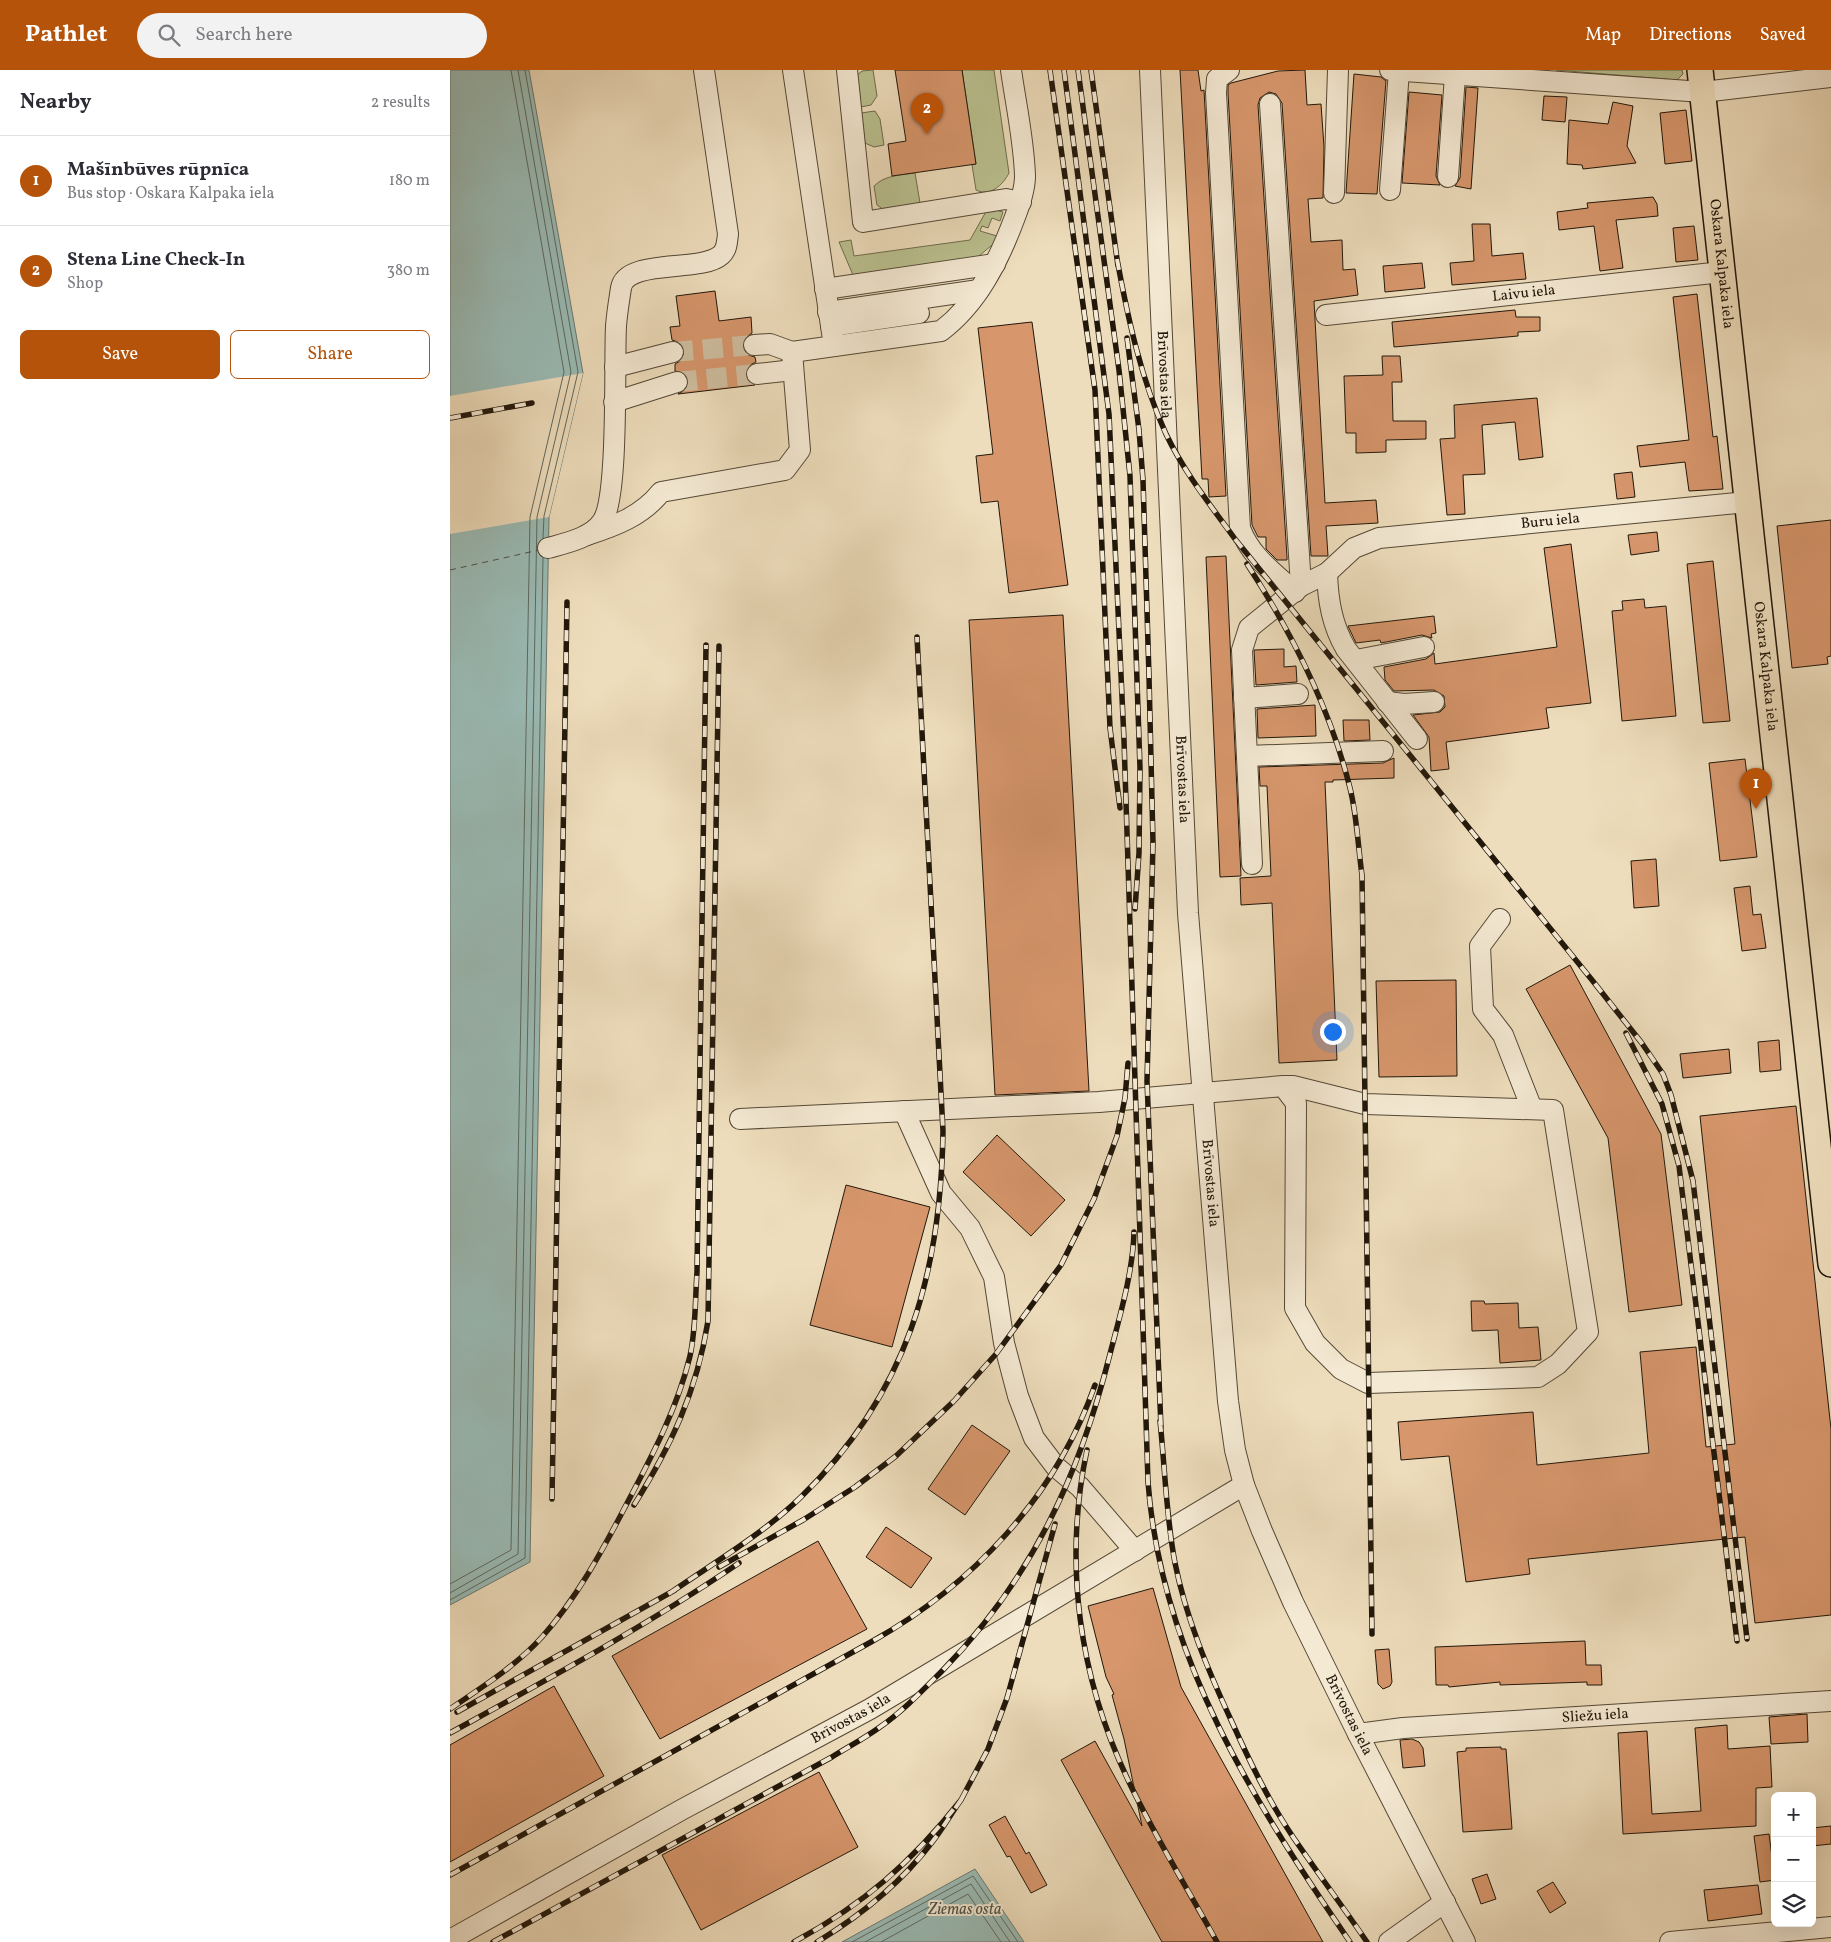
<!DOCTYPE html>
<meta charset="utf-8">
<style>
body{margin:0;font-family:Vollkorn,serif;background:#f2f2f3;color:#2b2b33}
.controls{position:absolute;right:15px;bottom:15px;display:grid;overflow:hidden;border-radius:8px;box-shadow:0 5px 20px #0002}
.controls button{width:45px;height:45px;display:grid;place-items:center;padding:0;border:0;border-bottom:1px solid #e1e1e2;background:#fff;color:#2b2b33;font:25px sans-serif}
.you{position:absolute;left:882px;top:961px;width:18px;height:18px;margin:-12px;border:4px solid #fff;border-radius:50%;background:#1a73e8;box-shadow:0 0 0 8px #1a73e833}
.badge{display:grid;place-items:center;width:32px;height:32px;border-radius:50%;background:#b45309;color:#fff;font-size:16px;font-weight:700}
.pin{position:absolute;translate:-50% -41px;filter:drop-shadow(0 1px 2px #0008)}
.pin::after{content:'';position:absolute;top:26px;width:18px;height:15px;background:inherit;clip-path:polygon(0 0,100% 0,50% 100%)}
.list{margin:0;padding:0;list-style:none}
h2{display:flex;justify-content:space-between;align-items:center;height:65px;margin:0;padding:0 20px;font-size:21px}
h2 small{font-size:16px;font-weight:400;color:#7c7c81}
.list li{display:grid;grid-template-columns:32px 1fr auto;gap:15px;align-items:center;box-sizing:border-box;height:90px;padding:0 20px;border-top:1px solid #e1e1e2}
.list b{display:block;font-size:19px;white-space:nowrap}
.list p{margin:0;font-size:16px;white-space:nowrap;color:#7c7c81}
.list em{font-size:16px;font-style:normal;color:#7c7c81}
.actions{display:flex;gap:10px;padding:15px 20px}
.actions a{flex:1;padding:11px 0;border:1px solid #b45309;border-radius:8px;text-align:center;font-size:18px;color:#b45309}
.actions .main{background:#b45309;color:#fff}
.icon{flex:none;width:28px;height:28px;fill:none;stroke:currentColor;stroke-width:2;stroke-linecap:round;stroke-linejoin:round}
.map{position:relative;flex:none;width:1381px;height:1872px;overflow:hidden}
header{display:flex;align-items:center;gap:30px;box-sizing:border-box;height:70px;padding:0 25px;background:#b45309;color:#fff}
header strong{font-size:24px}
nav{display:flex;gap:28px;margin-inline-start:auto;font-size:18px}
.search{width:350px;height:45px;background:#f2f2f3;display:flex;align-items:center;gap:12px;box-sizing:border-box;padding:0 18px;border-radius:28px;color:#7c7c81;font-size:19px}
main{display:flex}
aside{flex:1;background:#fff}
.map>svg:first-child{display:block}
</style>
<header>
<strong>Pathlet</strong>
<div class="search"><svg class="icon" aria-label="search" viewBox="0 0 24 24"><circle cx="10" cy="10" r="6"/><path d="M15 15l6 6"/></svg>Search here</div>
<nav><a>Map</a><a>Directions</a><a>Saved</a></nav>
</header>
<main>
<aside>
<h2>Nearby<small>2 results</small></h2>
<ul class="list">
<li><span class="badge">1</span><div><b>Mašīnbūves rūpnīca</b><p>Bus stop · Oskara Kalpaka iela</p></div><em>180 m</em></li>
<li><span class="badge">2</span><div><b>Stena Line Check-In</b><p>Shop</p></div><em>380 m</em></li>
</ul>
<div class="actions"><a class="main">Save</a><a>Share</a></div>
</aside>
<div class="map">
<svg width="1381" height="1872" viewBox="0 0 1381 1872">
<rect width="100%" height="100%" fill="#eeddbc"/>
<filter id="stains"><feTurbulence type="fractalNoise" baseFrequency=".004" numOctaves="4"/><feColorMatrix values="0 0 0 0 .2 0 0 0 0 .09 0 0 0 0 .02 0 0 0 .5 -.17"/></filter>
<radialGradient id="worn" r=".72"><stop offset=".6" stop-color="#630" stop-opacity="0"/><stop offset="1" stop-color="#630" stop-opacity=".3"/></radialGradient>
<path fill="#bac08f" stroke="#6e6c4c" d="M423 0 427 26 421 35 411 37 406 6 412 1Z
M512 0H544L559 103C553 115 540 127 526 120L522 95 526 94Z
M1106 0H1232L1233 4 1227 10Z
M425 41 430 49 434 75 424 77 415 73 411 43Z
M465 103 470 133 434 140 427 135 424 116C435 105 451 105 465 103Z
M538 138 553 142 550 151 542 148 538 158 532 156 530 161 547 166 548 170 523 191 403 205 389 172 401 170 404 186 520 170Z"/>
<path fill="#9abbb5" stroke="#6a7971" d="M0 0H79L133 303 99 447 80 1492 0 1535Z
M525 1799 574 1872H392Z"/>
<path fill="#eeddbc" d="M133 303 99 447 0 464V326Z"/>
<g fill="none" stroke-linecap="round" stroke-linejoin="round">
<path stroke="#5e6960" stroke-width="1" d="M75 0 128 302 94 446 93 468
M0 1514 61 1480 80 447 114 302 61 0
M0 1523 68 1484 87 447 121 302 68 0
M0 1530 75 1488 93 488
M402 1872 523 1806 568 1872
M415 1872 521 1814 560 1872
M431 1872 518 1824 551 1872"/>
<path stroke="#4b5046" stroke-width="1" stroke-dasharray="6 5" stroke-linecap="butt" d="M0 500 89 480"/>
</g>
<path fill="#d7966c" stroke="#21170a" d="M445 0H512L526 94 442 106 438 74 456 71Z
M730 0H748L751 21 754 20 776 426 759 427 758 409H752Z
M855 0 857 35 871 34 874 77 873 128 858 129 861 172 892 170 893 200 905 199 908 225 864 231 875 433 926 430 928 453 876 456 878 486H861L832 33 826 24 819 22 810 28 808 35 837 487V490H827L816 479V467H808L802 455 778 23V15L781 13 828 1Z
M904 4 931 7 936 11 927 124 896 123Z
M1016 17 1028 18 1021 119 1005 116 1010 108Z
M959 22 992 25 986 106 990 115 952 113Z
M1094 26 1117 27 1115 52 1092 50Z
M1163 32 1183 36 1177 76 1186 93 1133 99 1132 95 1117 94 1119 50 1158 54Z
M1236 40 1242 91 1215 94 1210 43Z
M1203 127 1207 134 1208 146 1166 150 1173 198 1150 201 1144 156 1109 160 1107 142 1138 138 1137 133Z
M1022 154H1040L1042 186 1073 183 1076 209 1002 215 1000 193 1024 191Z
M1244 156 1248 190 1226 192 1223 158Z
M972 193 975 218 935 222 933 196Z
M265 221 269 251 301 247 302 263 294 269 292 276 298 285 305 287 306 292 300 295 295 305 298 311 305 315 228 324 235 320 239 314 235 304 225 301V294L232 290 235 280 231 273 222 270 220 257 230 256 226 226Z
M1247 224 1263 367 1267 366 1273 419 1239 421 1235 392 1190 397 1187 376 1239 370 1223 227Z
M1065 240 1066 247H1090V261L1068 262V266L944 277 942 252Z
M582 252 618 515 559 523 548 431 531 433 526 386 543 384 528 258Z
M932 286H950L952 312H942L943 351H976V369L936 370V382L906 383V363H896L894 306 933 305Z
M1087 328 1093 387 1069 390 1065 352 1032 355 1035 404 1013 405 1015 444 997 445 990 369 1005 368 1004 335Z
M1182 402 1185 427 1167 429 1164 404Z
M1381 450V586L1377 587 1378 594 1342 598 1327 456Z
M1207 462 1209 481 1181 485 1178 465Z
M1121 474 1141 633 1096 638 1099 658 996 672 999 699 981 701 979 667 963 645 990 642 995 637 994 626 984 620 944 621 935 610 934 597 976 589 984 583 985 594 1107 577 1094 478Z
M776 486 791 806 770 807 756 487Z
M1263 491 1280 651 1253 653 1237 494Z
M1194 529 1195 538 1216 536 1226 646 1172 651 1162 541 1173 540 1172 531Z
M613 545 639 1021 545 1025 519 550Z
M984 546 986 563 981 564 982 568 972 565 931 573 930 570 906 573 898 556Z
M834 579V597L846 596 847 612 806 615 804 580Z
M865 635 866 666 808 668 807 639Z
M893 650H919L920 670 894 671Z
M944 688V708L883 710V712H875L887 990 829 993 822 833 791 835 790 808 821 806 817 716H810L809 697 933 693Z
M1295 689 1307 787 1270 791 1259 693Z
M1206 789 1209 836 1184 838 1181 791Z
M1300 816 1303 845 1311 844 1316 878 1292 881 1284 818Z
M1120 895 1211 1064 1232 1235 1179 1242 1158 1068 1076 919Z
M1006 910 1007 1006 929 1007 926 911Z
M1329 970 1331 1000 1310 1002 1308 972Z
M1279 979 1281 1003 1233 1008 1230 984Z
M1346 1036 1381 1359V1545L1305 1553 1295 1467 1078 1489 1080 1504 1016 1512 999 1386 951 1390 948 1352 1083 1342 1087 1395 1199 1383 1190 1282 1246 1277 1256 1377 1285 1374 1250 1046Z
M547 1065 615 1130 581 1166 513 1102Z
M396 1115 480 1137 442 1277 360 1255Z
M1021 1231H1034L1035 1234 1068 1233 1069 1258 1088 1257 1091 1290 1050 1293 1048 1260 1022 1261Z
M522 1355 560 1381 515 1445 478 1419Z
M436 1457 482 1488 461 1518 416 1487Z
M368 1471 417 1559 210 1669 162 1586Z
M703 1518 731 1617 873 1872H712L611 1690 645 1671 692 1756 674 1669 662 1625 664 1624 656 1607 638 1536Z
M1135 1571 1136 1595H1151L1152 1615H1137V1612L1050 1615V1612L999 1617 998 1615H986L985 1577Z
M939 1579 942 1612 940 1616 933 1619 928 1614 925 1580Z
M104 1616 154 1706 0 1792V1675Z
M1357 1644 1358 1672 1321 1674 1319 1647Z
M1277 1655 1278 1679 1320 1676 1322 1717 1306 1718V1756L1173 1764 1168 1663 1197 1661 1202 1744 1251 1741 1245 1658Z
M950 1670 962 1669 969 1672 973 1678 975 1696 953 1698Z
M1051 1677V1679H1056L1062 1759 1013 1762 1007 1682 1016 1681V1678Z
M369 1702 408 1777 251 1860 212 1785Z
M555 1746 576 1784 579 1782 597 1815 581 1823 560 1786 557 1787 539 1755Z
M1381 1756V1774L1362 1776V1758Z
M1319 1764 1325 1810 1310 1812 1304 1766Z
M1037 1804 1046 1829 1031 1834 1022 1809Z
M1103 1812 1116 1833 1100 1843 1087 1821Z
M1308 1815 1312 1844 1258 1851 1254 1820Z"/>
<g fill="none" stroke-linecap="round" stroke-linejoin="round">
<path stroke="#cfbfa1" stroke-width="20" stroke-dasharray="20 10" stroke-linecap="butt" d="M223 282 304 275
M227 312 307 304"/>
<defs>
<g id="minor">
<path d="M343 0 384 276"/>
<path d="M397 0 413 152 556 129 571 132"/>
<path id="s1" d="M700 0 738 843 778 1331 785 1380 794 1415 812 1461 843 1532 908 1664 1015 1872"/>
<path d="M779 0 767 9 766 23 790 458C800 486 824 503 845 522"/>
<path d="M940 0 1253 22 1381 7"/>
<path d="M820 34 851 516"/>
<path d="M998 107 1005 5"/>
<path d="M940 120 949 1"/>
<path d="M884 123 888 0"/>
<path d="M375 219 545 194"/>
<path d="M378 242 529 220"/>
<path id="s2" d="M876 245 1272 202"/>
<path d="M381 256 469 243"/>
<path d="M304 275 320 274 342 282"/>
<path d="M165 297 223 282"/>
<path d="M307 304 343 300"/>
<path d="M164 332 227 312"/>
<path d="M137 465C165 456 192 446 211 422L335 400 350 380 342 282 491 261C528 233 549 190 565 147 570 134 575 120 575 106 574 71 566 35 561 0"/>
<path d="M98 478C116 473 141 468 152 452 169 429 164 293 166 256 167 243 169 231 171 218 176 188 251 203 271 185 277 180 277 172 278 164L254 0"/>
<path d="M877 503C878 531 882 555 896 579L967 669"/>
<path d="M906 590 974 577"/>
<path d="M794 628 848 624"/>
<path d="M937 632 954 634 984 632"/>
<path d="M797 686 933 681"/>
<path id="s3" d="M802 794 792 580 799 558 851 516 877 503 904 478 929 468 1297 432"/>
<path d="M1050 849 1030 876 1033 939 1053 965 1082 1039"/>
<path d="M454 1041 491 1123 520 1158 544 1207 554 1273 568 1326 584 1368 606 1397 630 1417 685 1481"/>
<path d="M290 1049 649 1032 833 1016H843L915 1034 1103 1040 1138 1262 1108 1294 1088 1307 918 1313 891 1299 865 1273 845 1238 846 1033 833 1016"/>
<path id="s4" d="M908 1664 953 1658 1381 1631"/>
<path id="s5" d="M0 1870 233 1739 420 1639 794 1415"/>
<path d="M939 1872 995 1832"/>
<path d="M1220 1872 1381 1857"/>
</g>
<g id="major">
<path id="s6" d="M1250 0 1381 1194"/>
</g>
</defs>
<use href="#minor" stroke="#544836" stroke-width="22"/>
<use href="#major" stroke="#21170a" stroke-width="28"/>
<use href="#minor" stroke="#f4e9d3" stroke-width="20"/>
<use href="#major" stroke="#eeddbc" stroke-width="25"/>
<defs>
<path id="rail" d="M600 0 645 320 660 658 670 738
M614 0 659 344 674 670 698 1412C711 1586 804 1732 900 1872
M628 0 669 300 680 406 690 698 689 783 685 839
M641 0 668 196
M667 189C678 249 691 309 716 364 734 402 761 436 785 469L1142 910 1191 972 1213 1004 1221 1025 1243 1111 1297 1569
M677 268 689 360 693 410 699 606 703 773 697 1011 711 1358
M0 348 82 333
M797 494C842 563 880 638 900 718 907 746 908 777 912 805L922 1564
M1176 963 1212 1034 1229 1096 1287 1571
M710 1351C715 1398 716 1446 725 1493 736 1548 758 1600 781 1650 799 1690 818 1730 843 1767 867 1802 893 1837 917 1872
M637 1380C613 1493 629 1608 679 1712 705 1767 738 1819 767 1872
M102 1429 117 532
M184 1435C221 1376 247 1321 258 1251L269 576
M269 1497 353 1450 405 1417 446 1386 504 1331 546 1284 611 1195 644 1129 667 1066 675 1028 678 993
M220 1523C265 1492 313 1464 351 1427 457 1324 491 1204 493 1061L467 567
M0 1639C32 1617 66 1596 92 1567 126 1529 151 1483 174 1439 200 1390 227 1340 240 1286 246 1259 245 1230 247 1202L256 575
M7 1642 225 1520
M0 1663C98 1609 196 1556 289 1493
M511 1730 538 1679 557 1628 605 1454
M0 1805 421 1572C523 1515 606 1426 645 1315
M43 1872 382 1687C398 1677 415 1668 430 1657 453 1641 472 1621 492 1601 581 1510 629 1407 660 1284 670 1245 683 1202 684 1162
M344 1872C414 1834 462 1792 511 1730 501 1744 493 1758 483 1771 452 1812 410 1846 367 1872"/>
</defs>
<use href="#rail" stroke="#21170a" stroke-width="5.5"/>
<use href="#rail" stroke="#f4e9d3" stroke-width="4" stroke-dasharray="11" stroke-linecap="butt"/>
</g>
<g text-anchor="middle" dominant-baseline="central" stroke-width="4" stroke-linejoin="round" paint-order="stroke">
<g font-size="15" fill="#21170a" stroke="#f4e9d3">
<text stroke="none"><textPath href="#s6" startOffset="195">Oskara Kalpaka iela</textPath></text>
<text stroke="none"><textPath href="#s2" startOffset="199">Laivu iela</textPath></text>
<text stroke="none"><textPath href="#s1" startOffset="305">Brīvostas iela</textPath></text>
<text stroke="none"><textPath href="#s3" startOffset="569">Buru iela</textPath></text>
<text stroke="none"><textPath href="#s6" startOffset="600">Oskara Kalpaka iela</textPath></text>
<text stroke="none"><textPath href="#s1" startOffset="710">Brīvostas iela</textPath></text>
<text stroke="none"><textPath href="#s1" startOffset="1115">Brīvostas iela</textPath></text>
<text stroke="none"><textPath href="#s4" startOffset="238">Sliežu iela</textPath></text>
<text stroke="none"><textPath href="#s1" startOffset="1672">Brīvostas iela</textPath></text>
<text stroke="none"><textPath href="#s5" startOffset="458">Brīvostas iela</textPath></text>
</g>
<g font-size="16" font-style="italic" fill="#4b5046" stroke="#f4e9d3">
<text x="515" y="1840">Ziemas osta</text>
</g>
</g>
<rect width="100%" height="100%" filter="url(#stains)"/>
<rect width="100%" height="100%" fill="url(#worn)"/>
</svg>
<div class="controls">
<button>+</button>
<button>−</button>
<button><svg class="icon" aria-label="layers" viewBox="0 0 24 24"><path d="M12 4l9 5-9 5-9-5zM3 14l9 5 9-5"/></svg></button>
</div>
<div class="you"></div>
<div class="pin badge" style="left:1306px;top:739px">1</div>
<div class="pin badge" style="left:477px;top:64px">2</div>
</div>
</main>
